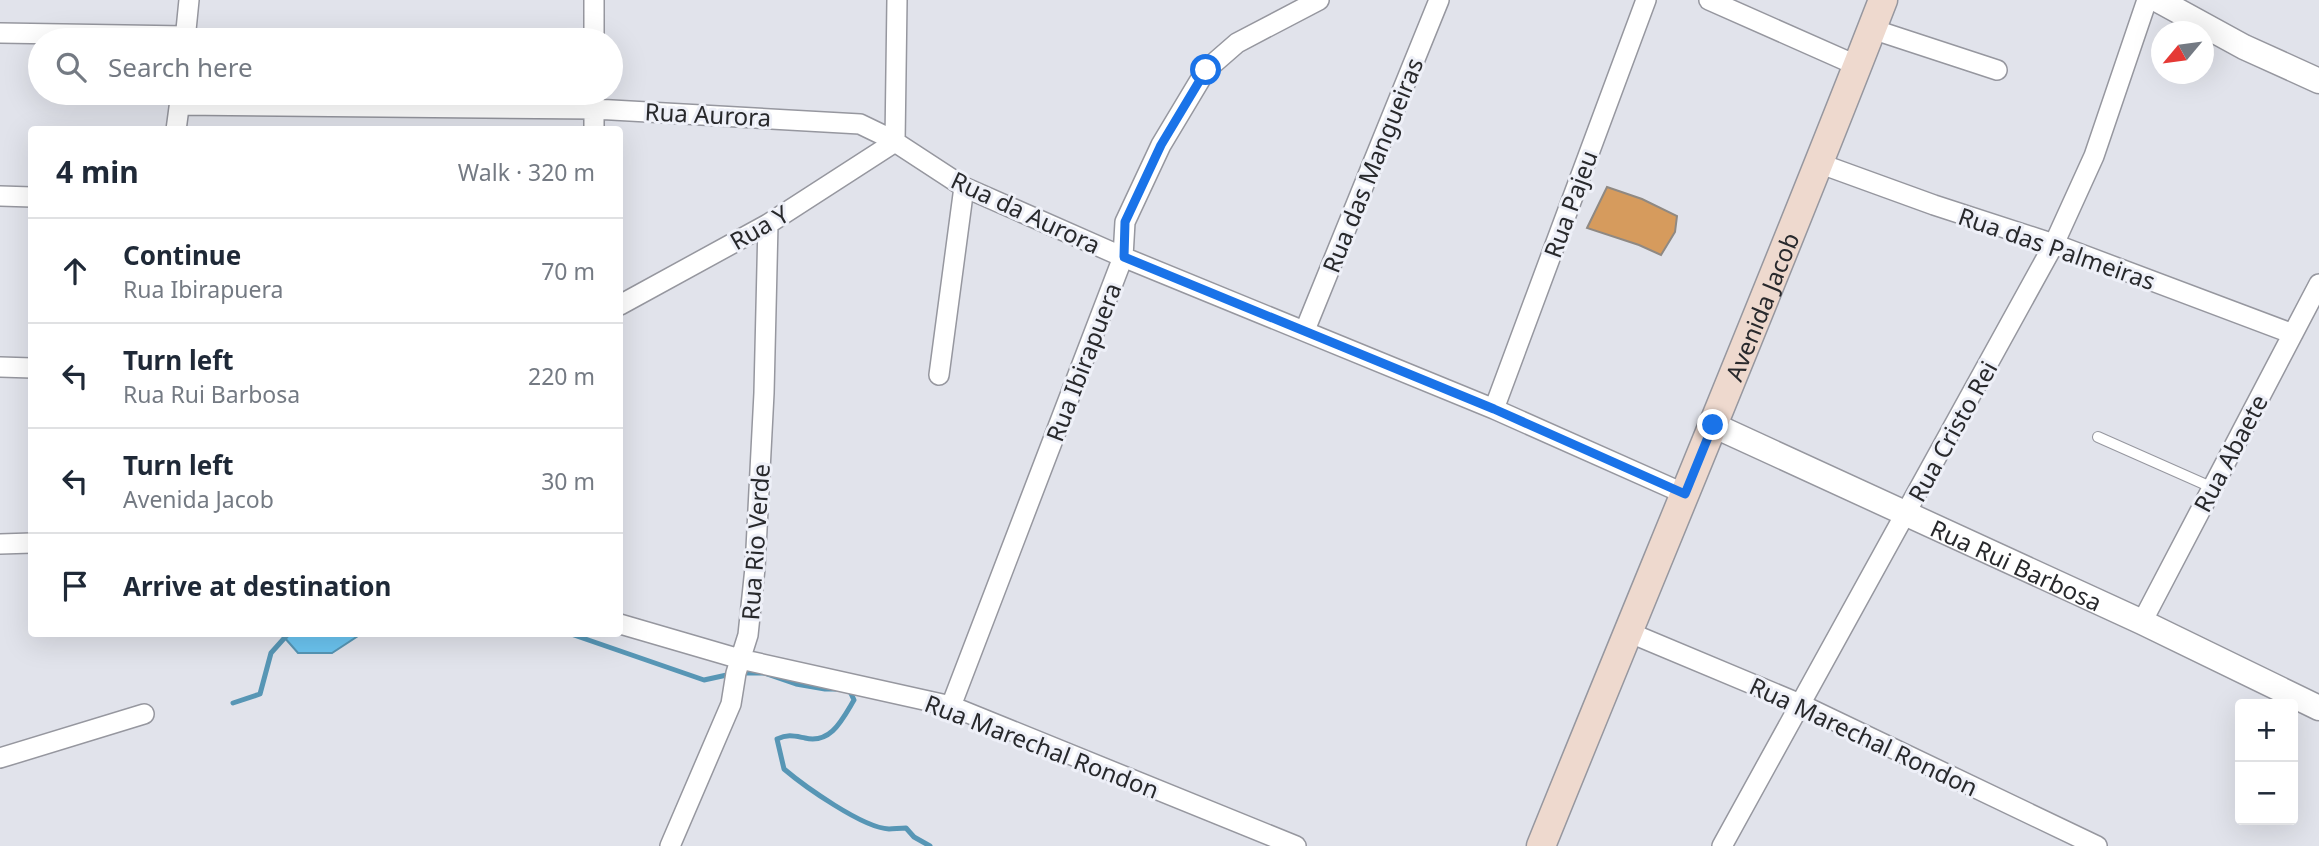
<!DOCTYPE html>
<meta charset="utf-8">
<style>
body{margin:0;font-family:"Noto Sans",sans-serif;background:#f6f6f7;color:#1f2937}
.controls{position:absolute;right:21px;bottom:21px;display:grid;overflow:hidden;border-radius:7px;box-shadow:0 7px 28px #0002}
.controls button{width:63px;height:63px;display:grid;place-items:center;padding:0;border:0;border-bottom:2px solid #e0e1e3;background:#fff;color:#1f2937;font:35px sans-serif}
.compass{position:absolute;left:2151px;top:21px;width:63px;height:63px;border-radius:50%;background:#fff;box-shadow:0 7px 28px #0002;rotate:241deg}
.stop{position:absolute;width:21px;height:21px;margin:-16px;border:5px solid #1a73e8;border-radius:50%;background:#fff}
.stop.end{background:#1a73e8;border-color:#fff;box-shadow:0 2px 7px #0008}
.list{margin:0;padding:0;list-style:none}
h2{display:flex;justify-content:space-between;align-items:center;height:91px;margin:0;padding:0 28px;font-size:30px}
h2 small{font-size:23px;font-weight:400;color:#747a83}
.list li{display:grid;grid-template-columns:46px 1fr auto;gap:21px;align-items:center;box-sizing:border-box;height:105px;padding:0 28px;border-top:2px solid #e0e1e3}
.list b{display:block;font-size:26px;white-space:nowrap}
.list p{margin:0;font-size:23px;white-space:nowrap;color:#747a83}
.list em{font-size:23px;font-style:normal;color:#747a83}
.icon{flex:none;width:38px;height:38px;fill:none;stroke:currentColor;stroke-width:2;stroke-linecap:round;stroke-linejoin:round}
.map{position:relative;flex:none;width:2319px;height:846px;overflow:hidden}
.search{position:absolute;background:#fff;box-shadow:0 7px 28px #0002;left:28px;top:28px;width:595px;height:77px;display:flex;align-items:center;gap:18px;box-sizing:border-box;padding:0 24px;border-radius:38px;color:#747a83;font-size:26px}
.panel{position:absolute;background:#fff;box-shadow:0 7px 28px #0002;left:28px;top:126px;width:595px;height:511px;border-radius:7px}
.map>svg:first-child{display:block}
</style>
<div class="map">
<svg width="2319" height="846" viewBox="0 0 2319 846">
<rect width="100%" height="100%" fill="#e1e3eb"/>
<path fill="#6bc4f0" stroke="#5796b5" stroke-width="2" d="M284 634H361L332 653H298L284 637Z"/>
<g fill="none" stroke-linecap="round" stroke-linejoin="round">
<path stroke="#5796b5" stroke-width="5" d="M571 634 704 680 736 673H764L796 684 825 689H836
M849 689 854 700C842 720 831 744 805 738 794 736 788 734 777 739L784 769C804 786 863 828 889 829 894 829 900 828 906 828L914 837 930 846
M233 703 260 694 271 653 288 634"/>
</g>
<path fill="#d69b5d" stroke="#8f8983" stroke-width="2" d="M1607 187 1642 199 1677 216 1675 232 1661 255 1639 245 1587 228Z"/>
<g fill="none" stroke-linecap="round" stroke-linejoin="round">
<defs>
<path id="service" d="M2098 437 2211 487"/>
<path id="minor" d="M1709 0 1858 66
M1872 29 1997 70
M0 33 186 36
M185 40 189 0
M594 40V0
M180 105 594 109 860 124 889 138 964 187 1123 257 1494 409 1685 494
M176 130 181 93
M594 130V93
M895 142 897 0
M1821 164 1934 205 2054 244 2293 334
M0 196 32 197
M620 305 768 224 895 142
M1305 330 1439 0
M0 367 32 368
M939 375 964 187
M1494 409 1646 0
M0 544 32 543
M2142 622 2319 284
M620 624 740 659 951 706 1296 846
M1628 632 1800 704 2097 846
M951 706 1123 257 1125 222 1161 145 1206 70 1237 43 1319 0
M0 758 144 714
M670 846 731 704 736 673 748 635 755 568 764 393 768 224
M1722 846 2054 244 2094 156 2147 0"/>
<g id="tertiary">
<path d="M2158 0 2244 47 2319 81"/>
<path id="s1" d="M1713 425 2142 622 2319 708"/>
</g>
<g id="secondary">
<path id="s2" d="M1541 846C1655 564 1773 284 1883 0"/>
</g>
</defs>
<use href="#service" stroke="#96979f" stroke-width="12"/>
<use href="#minor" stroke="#96979f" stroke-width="22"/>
<use href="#tertiary" stroke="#96979f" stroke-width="27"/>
<use href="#secondary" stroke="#96979f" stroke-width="31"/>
<use href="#service" stroke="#fff" stroke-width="10"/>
<use href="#minor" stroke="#fff" stroke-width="19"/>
<use href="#tertiary" stroke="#fff" stroke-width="24"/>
<use href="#secondary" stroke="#eed9ce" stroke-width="28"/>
</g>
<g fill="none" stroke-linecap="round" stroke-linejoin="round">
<path stroke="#1a73e8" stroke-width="9" d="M1206 70 1161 145 1125 222 1124 257 1494 409 1685 494 1713 425"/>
</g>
<g text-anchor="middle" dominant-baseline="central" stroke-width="6" stroke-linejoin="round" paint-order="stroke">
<g font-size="24" fill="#28292c" stroke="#eef0f8">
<text transform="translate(708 114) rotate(3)">Rua Aurora</text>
<text transform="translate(1372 165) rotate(-68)">Rua das Mangueiras</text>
<text transform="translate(1570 204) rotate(-70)">Rua Pajeu</text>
<text transform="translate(1026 212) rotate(25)">Rua da Aurora</text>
<text transform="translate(759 227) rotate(-30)">Rua Y</text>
<text transform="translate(2057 248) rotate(19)">Rua das Palmeiras</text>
<text stroke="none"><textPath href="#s2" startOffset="583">Avenida Jacob</textPath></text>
<text transform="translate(1083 362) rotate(-69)">Rua Ibirapuera</text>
<text transform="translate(1952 431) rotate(-61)">Rua Cristo Rei</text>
<text transform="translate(2230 453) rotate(-62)">Rua Abaete</text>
<text transform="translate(755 542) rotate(-86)">Rua Rio Verde</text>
<text stroke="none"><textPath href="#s1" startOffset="334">Rua Rui Barbosa</textPath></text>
<text transform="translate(1864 736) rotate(25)">Rua Marechal Rondon</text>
<text transform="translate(1042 746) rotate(21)">Rua Marechal Rondon</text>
</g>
</g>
</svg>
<div class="controls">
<button>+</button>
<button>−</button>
</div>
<svg class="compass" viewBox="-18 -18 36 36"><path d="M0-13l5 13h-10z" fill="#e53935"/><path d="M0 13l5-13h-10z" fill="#747a83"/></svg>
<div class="stop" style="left:1206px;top:70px"></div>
<div class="stop end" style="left:1713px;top:425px"></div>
<div class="search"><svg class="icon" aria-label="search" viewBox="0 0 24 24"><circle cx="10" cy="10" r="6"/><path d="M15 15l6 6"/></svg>Search here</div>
<section class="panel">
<h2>4 min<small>Walk · 320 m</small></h2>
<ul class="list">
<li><svg class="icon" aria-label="ahead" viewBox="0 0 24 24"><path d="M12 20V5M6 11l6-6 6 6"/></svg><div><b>Continue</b><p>Rua Ibirapuera</p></div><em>70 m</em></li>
<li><svg class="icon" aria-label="left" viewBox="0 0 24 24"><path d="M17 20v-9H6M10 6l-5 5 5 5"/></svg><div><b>Turn left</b><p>Rua Rui Barbosa</p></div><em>220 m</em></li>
<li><svg class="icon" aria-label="left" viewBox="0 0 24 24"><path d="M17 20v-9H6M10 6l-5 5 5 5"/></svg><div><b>Turn left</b><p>Avenida Jacob</p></div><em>30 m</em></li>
<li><svg class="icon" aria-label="arrive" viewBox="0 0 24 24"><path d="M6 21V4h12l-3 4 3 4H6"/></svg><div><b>Arrive at destination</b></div></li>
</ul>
</section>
</div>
